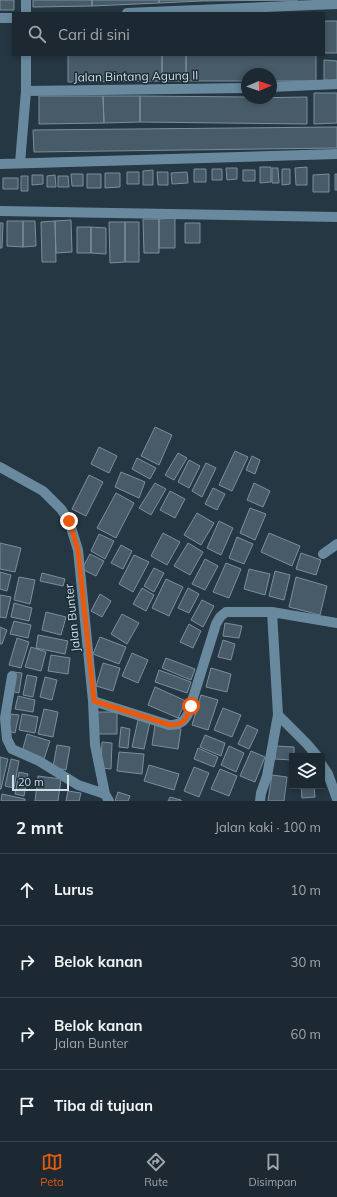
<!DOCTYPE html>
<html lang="id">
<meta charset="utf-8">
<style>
body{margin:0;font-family:Mulish,sans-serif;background:#25313a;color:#f1f3f6}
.controls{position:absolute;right:12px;bottom:12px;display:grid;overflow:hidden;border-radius:0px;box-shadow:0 2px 6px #0003}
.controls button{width:36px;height:36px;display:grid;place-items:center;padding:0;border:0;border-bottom:1px solid #3a454d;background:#1c2932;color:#f1f3f6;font:20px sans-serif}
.compass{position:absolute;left:241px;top:68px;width:36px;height:36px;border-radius:50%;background:#1c2932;box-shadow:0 2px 6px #0003;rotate:88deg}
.scale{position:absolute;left:12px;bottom:10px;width:57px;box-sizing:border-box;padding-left:4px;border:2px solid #d3dee6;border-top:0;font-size:11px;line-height:14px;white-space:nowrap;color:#d3dee6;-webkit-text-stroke:3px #1b2d38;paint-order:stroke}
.stop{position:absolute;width:12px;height:12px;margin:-9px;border:3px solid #ea580c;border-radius:50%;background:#fff}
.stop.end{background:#ea580c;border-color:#fff;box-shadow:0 1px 4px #0008}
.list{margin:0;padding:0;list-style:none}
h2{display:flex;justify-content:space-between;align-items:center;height:52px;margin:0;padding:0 16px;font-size:17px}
h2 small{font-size:13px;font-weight:400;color:#a0a6ac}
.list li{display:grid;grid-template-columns:26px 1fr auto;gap:12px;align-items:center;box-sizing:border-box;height:72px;padding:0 16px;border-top:1px solid #3a454d}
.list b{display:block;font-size:15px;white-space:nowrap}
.list p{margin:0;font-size:13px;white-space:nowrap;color:#a0a6ac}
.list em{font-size:13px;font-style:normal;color:#a0a6ac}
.icon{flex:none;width:22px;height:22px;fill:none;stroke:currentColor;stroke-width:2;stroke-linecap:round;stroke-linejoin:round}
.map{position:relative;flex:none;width:337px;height:801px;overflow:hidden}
.search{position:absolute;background:#1c2932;box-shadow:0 2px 6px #0003;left:12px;right:12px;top:12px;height:44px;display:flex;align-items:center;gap:10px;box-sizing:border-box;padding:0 14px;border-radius:0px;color:#a0a6ac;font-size:15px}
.sheet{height:340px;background:#1c2932}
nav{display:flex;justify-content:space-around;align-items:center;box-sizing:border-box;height:56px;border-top:1px solid #3a454d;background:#1c2932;font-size:11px;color:#a0a6ac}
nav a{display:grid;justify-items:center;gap:2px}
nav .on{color:#ea580c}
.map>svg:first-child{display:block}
</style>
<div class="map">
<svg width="337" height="801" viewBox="0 0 337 801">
<rect width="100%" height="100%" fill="#253743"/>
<path fill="#475b68" stroke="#7a8f9c" d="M0 0H14V10H0Z
M33 0H92V6L33 7Z
M92 0H159V3L92 6Z
M159 0H201V1L159 3Z
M201 0H298L201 1Z
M324 21H337V53H324Z
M68 55H162V81L68 82Z
M162 55H186V81H162Z
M186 55H316V81H271V74H247V81H186Z
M324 60 337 61V81L324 80Z
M314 93H337V123L314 124Z
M39 96H103L104 123 39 124Z
M103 96H140V122L104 123Z
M140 96 247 97V98L307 97V124L140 122Z
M337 127V148L34 152 33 130Z
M260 167H271V182L260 183Z
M307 167V185H296L295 168Z
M226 168H237V179L227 180Z
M272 168H278L279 183H272Z
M194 169H206V182H194Z
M212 169H222V180H212Z
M282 169H290V184L282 185Z
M153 170V185H143V171Z
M243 170H255V181H243Z
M127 172H139V184H127Z
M157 172H168V185H158Z
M187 172 188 183 172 184 171 173Z
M105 173H120V187L105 188Z
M71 174H83V186H72Z
M87 174H101V188H87Z
M329 174V192H313V175Z
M335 174H337V190H335Z
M32 175H43V184L32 185Z
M55 175 56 187H47V176Z
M21 176H28V191H21Z
M58 176H68L69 187H58Z
M3 178H18V189H3Z
M175 218V248H159V219Z
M143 219H159V253H144Z
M71 220 72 252 56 253 55 221Z
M7 221H23V247L7 246Z
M23 221H35L36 246 23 247Z
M55 221 56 262H42L41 222Z
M109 222H125V262L110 263Z
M125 222H139V262H125Z
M0 223H3L2 248H0Z
M185 223H200V243H185Z
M77 227H91V253H77Z
M91 227 106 228V254L91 253Z
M155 427 172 435 159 465 141 456Z
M99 447 117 456 109 473 91 464Z
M235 451 248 457 232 491 219 485Z
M178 453 187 458 174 480 165 475Z
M252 456 260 460 255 474 246 470Z
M137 458 156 468 150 479 132 469Z
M189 460 200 466 189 488 178 482Z
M206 463 216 468 202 497 192 491Z
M121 472 145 482 139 498 115 487Z
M89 475 103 482 86 516 72 509Z
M155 483 166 489 151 515 139 508Z
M254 483 270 491 263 507 247 500Z
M213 488 225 494 217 510 205 504Z
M170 491 185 499 175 518 160 510Z
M116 493 134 503 116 538 97 528Z
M250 508 266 514 255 540 240 533Z
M197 513 214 523 201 545 184 535Z
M219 521 233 528 221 555 207 548Z
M163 533 180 542 167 565 151 556Z
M269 533 300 546 292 566 261 552Z
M99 534 114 541 105 559 91 551Z
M237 537 253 544 244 564 229 558Z
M0 543 21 548 15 572 0 569Z
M188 543 203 552 190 575 174 566Z
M121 545 132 551 123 569 111 563Z
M301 553 321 560 316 575 296 569Z
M90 554 104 561 96 576 82 569Z
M134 555 149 562 133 592 119 584Z
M205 559 218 566 205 590 192 584Z
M226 563 241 569 229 598 213 592Z
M154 568 164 573 154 592 144 586Z
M249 569 270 574 265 595 244 589Z
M275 571 290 575 284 600 269 596Z
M0 572 11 575 7 591 0 589Z
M42 573 65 579 63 586 40 581Z
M19 577 35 580 30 604 14 600Z
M296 577 327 586 320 615 289 607Z
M166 579 183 587 169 616 152 608Z
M142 588 154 595 146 611 133 604Z
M188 588 199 594 189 613 178 608Z
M100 594 111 601 102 617 91 611Z
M0 595 11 597 6 618 0 617Z
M202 600 214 606 203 627 191 620Z
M14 603 32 608 29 621 11 617Z
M46 612 66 617 61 635 42 630Z
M122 614 139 623 127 644 111 634Z
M14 621 31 625 28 638 10 634Z
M225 623 242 626 239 638 223 636Z
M189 624 201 631 193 648 180 642Z
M0 627 7 630 2 644H0Z
M38 635 68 641 65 654 36 648Z
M100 637 126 647 119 664 93 654Z
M17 638 29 642 21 668 9 665Z
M223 640 235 644 231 660 218 657Z
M31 647 46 652 41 671 25 667Z
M132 653 148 660 138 683 122 676Z
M51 655 70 658 68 674 48 671Z
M166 658 195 669 191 680 162 668Z
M103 663 120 668 113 691 96 686Z
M211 668 231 674 227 692 206 687Z
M159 670 191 682 187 693 155 682Z
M13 672 22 673 19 693 10 691Z
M27 675 37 677 33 697 23 695Z
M45 677 57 680 52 700 40 697Z
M155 687 186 701 178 718 148 705Z
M201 695 218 700 208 730 192 725Z
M18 696 35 700 33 712 15 709Z
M223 708 241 715 232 737 214 730Z
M44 709 58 712 53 737 38 734Z
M97 712H117V734H97Z
M11 714 19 715 15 733 8 731Z
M22 714 38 717 35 733 19 730Z
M138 720 150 722 144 749 132 747Z
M155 725 181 729 178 749 152 745Z
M247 725 258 730 249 749 238 744Z
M121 727 130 729 128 748 119 747Z
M27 734 50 741 44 759 22 752Z
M205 735 225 743 221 756 200 747Z
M102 742 112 743 111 769 101 768Z
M57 745 70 747 66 770 53 767Z
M229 746 244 753 236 772 221 765Z
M276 746 294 747V756H292V760L275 759Z
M198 748 218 757 214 767 194 759Z
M251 751 265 757 255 782 240 776Z
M119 752 144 754 142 774 117 771Z
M0 757 8 759 1 789H0Z
M11 759 19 761 14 788 5 786Z
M149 765 179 774 174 790 144 781Z
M194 767 209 773 199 797 184 791Z
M220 769 237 776 229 796 211 789Z
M19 772 28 774 24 796 15 794Z
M272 775 287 777 284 801H268Z
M38 776 61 779 58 801H35Z
M301 786H314L315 797 302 798Z
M68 791 81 793 79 801H66Z
M118 792 130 796 128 801H115Z
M2 794 25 799V801H1Z
M170 797 181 800V801H168Z"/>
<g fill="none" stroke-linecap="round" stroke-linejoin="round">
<path stroke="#698a9e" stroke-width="10" d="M26 0V13
M127 13 337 4
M0 18H13
M271 87 337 84
M26 91 247 88
M20 163 26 91V55
M0 164 337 154
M0 211 337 217
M0 467 43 491 61 509 69 521 78 550 93 701 95 745 105 794 109 801
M323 554 337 544
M12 676 5 718 7 739 12 749 39 761 78 785 105 794
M93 701 169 725C179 725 184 722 188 714L216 624 220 617 226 612H272L337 623
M278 715 307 744 317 756
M322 765 328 774 337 799
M260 801 261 793 267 776 278 715 272 612"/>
</g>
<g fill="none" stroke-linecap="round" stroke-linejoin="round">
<path stroke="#ea580c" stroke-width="5" d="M69 521 78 550 94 701 170 725C185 725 186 719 191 706"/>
</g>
<g text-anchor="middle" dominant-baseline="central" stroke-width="3" stroke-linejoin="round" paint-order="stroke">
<g font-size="12" fill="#d3dee6" stroke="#1b2d38">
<text transform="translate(136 76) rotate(-1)">Jalan Bintang Agung II</text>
<text transform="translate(72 618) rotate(-96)">Jalan Bunter</text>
</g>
</g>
</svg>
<div class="controls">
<button><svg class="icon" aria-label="layers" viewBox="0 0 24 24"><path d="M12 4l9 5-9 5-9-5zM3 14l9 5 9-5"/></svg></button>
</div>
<svg class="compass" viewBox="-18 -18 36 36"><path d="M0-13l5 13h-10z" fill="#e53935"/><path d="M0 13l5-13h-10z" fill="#a0a6ac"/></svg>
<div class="scale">20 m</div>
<div class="stop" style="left:191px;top:706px"></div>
<div class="stop end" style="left:69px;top:521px"></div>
<div class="search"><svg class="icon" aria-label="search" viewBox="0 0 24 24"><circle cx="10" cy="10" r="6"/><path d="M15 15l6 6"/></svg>Cari di sini</div>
</div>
<section class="sheet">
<h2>2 mnt<small>Jalan kaki · 100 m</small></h2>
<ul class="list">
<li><svg class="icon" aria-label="ahead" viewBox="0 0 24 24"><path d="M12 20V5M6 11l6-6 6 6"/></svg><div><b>Lurus</b></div><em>10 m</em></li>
<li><svg class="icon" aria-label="right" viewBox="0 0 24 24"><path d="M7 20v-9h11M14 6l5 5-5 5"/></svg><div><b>Belok kanan</b></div><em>30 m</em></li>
<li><svg class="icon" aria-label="right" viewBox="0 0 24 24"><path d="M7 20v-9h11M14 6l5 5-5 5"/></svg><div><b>Belok kanan</b><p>Jalan Bunter</p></div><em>60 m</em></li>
<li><svg class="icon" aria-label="arrive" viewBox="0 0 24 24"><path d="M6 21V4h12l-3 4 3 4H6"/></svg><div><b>Tiba di tujuan</b></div></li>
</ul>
</section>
<nav>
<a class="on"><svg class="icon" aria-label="map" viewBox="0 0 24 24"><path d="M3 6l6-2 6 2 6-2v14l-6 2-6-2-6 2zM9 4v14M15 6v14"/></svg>Peta</a>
<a><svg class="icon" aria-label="directions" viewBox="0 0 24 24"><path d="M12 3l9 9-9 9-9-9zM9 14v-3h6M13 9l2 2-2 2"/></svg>Rute</a>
<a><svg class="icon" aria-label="saved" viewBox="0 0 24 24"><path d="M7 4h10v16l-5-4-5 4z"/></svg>Disimpan</a>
</nav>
